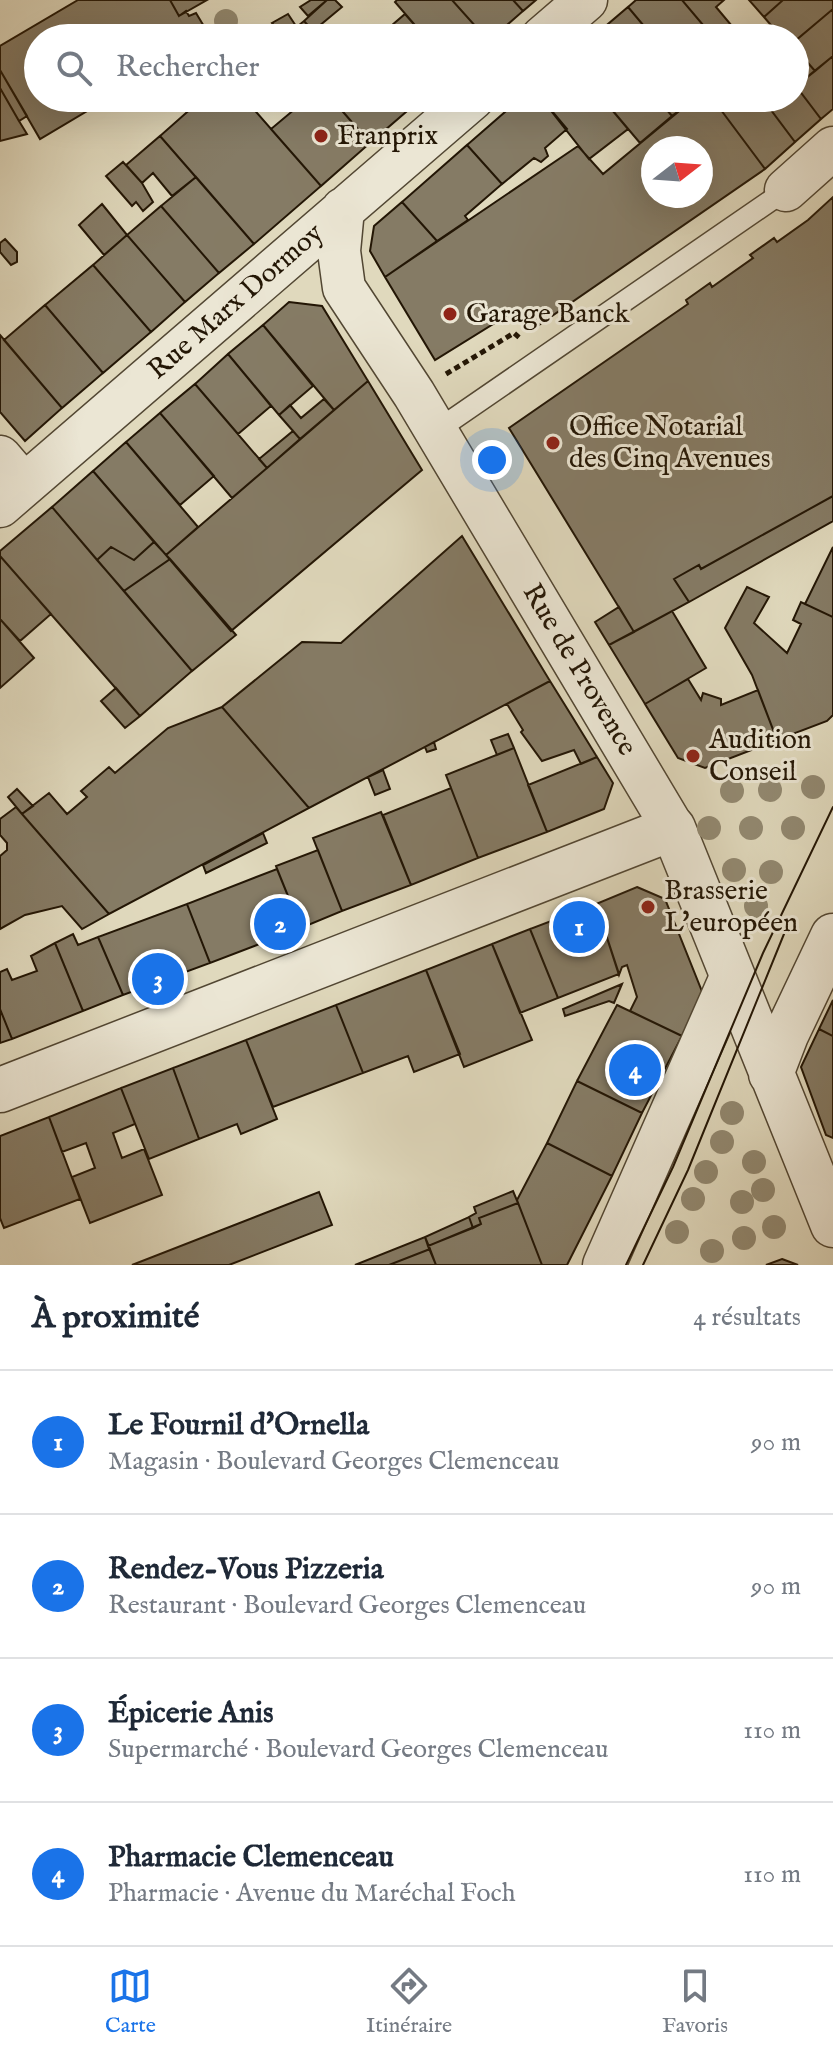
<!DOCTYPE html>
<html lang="fr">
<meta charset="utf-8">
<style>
body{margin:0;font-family:"IM FELL English",serif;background:#f6f6f7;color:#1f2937}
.compass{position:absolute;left:641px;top:136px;width:72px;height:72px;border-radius:50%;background:#fff;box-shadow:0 8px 32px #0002;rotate:73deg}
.you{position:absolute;left:492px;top:460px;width:28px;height:28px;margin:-20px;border:6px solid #fff;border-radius:50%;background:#1a73e8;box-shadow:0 0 0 12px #1a73e833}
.badge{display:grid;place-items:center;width:52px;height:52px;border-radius:50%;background:#1a73e8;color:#fff;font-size:26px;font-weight:700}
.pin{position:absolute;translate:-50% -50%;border:4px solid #fff;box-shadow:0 2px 8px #0006}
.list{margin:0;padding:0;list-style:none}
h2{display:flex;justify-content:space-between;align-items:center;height:104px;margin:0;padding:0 32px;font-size:34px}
h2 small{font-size:26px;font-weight:400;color:#747a83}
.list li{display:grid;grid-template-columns:52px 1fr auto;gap:24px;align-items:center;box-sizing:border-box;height:144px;padding:0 32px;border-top:2px solid #e0e1e3}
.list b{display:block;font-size:30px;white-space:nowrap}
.list p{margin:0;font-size:26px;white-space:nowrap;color:#747a83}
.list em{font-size:26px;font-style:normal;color:#747a83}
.icon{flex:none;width:44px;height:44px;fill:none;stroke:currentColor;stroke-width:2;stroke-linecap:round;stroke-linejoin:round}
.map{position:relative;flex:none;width:833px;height:1265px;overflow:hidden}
.search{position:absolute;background:#fff;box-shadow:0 8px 32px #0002;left:24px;right:24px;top:24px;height:88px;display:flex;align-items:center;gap:20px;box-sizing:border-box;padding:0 28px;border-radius:44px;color:#747a83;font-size:30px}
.sheet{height:680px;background:#fff}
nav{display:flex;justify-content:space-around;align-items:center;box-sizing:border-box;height:112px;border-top:2px solid #e0e1e3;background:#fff;font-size:22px;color:#747a83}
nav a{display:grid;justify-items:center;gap:4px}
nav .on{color:#1a73e8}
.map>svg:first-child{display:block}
</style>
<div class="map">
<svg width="833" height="1265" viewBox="0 0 833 1265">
<rect width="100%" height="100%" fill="#e0d9bd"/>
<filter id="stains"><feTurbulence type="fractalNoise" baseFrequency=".0025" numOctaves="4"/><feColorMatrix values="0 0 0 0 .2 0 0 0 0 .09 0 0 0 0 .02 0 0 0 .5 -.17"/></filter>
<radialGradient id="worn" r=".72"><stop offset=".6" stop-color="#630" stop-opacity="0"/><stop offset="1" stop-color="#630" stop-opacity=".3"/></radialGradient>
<path fill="#857b65" stroke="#231605" stroke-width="2" fill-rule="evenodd" d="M78 0H170L179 16 186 11 189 16 196 13 211 38H38V98H109L40 139 0 70V46Z
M170 0H207L179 16Z
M311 0H327L308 16 300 7Z
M327 0H335L342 7 313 31 304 21Z
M397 0H452L486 38H426L395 2Z
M452 0H513L523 11 492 38H486Z
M513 0H536L523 11Z
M636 0H682L714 38H654L628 7Z
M682 0H724L716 7 742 38H714Z
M749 0H783L764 17Z
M783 0H833V9L795 41V38H782L764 17Z
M628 7 654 38H607L601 30Z
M833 9V56L815 71 795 48V41Z
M288 14 296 26 284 37 272 23Z
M405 14 426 38H377Z
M304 21 313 31 305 38H283Z
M795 48 815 71 806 78 795 65Z
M833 56V109L821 119 796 86Z
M795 65 805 77 796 86 795 85Z
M0 70 27 116 19 121 0 88Z
M795 85 821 119 795 142 762 98H795Z
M0 88 19 121 27 134 0 141Z
M203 98H244L321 186 254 244 160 136Z
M288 98H308L296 108Z
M308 98H331L370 143 321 186 271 129Z
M331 98H421V99L370 143Z
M521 98H541L567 129 545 148 548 156 541 162 534 158 502 184 467 145Z
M541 98H602L628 129 589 159Z
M602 98H657L672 116 640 143Z
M657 98H695L672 116Z
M695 98H712L765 169 533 329 519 308 435 360 385 277 578 146 603 174ZM653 148H701V196H653Z
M728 98H762L795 142 765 169 718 106Z
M160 136 196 177 172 196 153 173 142 183 126 165Z
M467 145 502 184 465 216 468 220 437 241 402 202Z
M123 162 142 183 153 202 143 211 136 202 132 206 106 176Z
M196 177 254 244 219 273 161 206Z
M833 197V496L701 569 699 565 674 579 689 602 634 632 509 428 688 304 686 300 710 283 712 287 753 258 750 255 774 238 777 242 808 220Z
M402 202 437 241 385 277 370 251 374 226Z
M102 204 127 235 104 255 79 225Z
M161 206 219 273 185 302 127 235Z
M127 235 185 302 151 332 93 265Z
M5 239 17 252V262L11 265 0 252V243Z
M93 265 151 332 103 373 45 305Z
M289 302 322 306 368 381 334 410 263 325Z
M45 305 103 373 62 408 4 340Z
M263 325 313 386 279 415 228 354Z
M0 335 62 408 25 441 0 412Z
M228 354 271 406 238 434 195 384Z
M368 381 422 470 231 631 166 555Z
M195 384 267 468 232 498 160 413Z
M324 399 334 410 300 439 279 415 290 405 301 418Z
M160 413 214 476 180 505 126 442Z
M293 431 300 439 267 468 259 459Z
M126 442 198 527 166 555 93 471Z
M93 471 154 542 134 560 111 547 97 560 52 507Z
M833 496V521L689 602 674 579 699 565 701 569Z
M52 507 192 671 140 716 0 556V551Z
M462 536 550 681 309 808 222 707 302 642 341 643Z
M154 542 170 559 124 591 97 560 111 547 134 560Z
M833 547V617L805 604Z
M0 556 51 614 20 641 0 619Z
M170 559 236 635 192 671 124 591Z
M747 587 769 597 754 623 787 653 801 624 793 620 801 602 833 617V715L827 721 777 740 752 675 725 628Z
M619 607 634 632 609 645 595 622Z
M672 611 706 668 645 704 609 645Z
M0 619 34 658 0 688Z
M688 679 701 700 703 693 721 699V705L758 690 777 740 705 768 678 758 645 704Z
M550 681 573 718 597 757 581 764 574 750 542 761 521 732 523 730 507 704Z
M116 688 140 716 125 728 101 701Z
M222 707 309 808 109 914 22 814 49 793 67 814 87 797 81 791 109 767 115 773 168 728Z
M508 734 514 748 497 755 491 740Z
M434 742 436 749 427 752 425 747Z
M514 748 547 832 478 858 446 775Z
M597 757 613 783 604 809 547 832 528 785Z
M383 770 390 789 375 795 368 777Z
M451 788 478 858 411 885 383 815Z
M17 789 33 806 22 814 8 797Z
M16 807 22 814 109 914 82 929 62 906 25 915 0 929V856L7 850V843L0 835V819Z
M381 812 411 885 342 911 313 838Z
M263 833 267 843 206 873 203 865Z
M318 850 342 911 301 928 276 866Z
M277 869 301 928 210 963 187 904Z
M637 887 665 899 703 994 682 1036 630 1011 637 997 627 965 622 967 619 975 596 904Z
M187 904 210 963 123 995 98 937Z
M596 904 619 974 558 998 530 929Z
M530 929 558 998 520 1013 492 944Z
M73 934 78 945 98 937 123 995 83 1011 55 943Z
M55 943 83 1011 12 1039 0 1009V972L7 969 12 980 37 971 31 956Z
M492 944 532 1040 464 1067 426 970Z
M426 970 460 1054 414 1072 408 1056 363 1073 336 1005Z
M622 984 614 1003 609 1001 565 1016 563 1009Z
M833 1000V1036L819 1029Z
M336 1005 363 1073 273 1107 246 1040Z
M617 1005 682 1036 642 1113 577 1081Z
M0 1009 12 1039 0 1043Z
M819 1029 833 1036V1138L826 1135 801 1067Z
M246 1040 277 1119 241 1134 237 1124 199 1139 173 1068Z
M173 1068 199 1139 149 1159 121 1088Z
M577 1081 642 1113 612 1176 547 1143Z
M121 1088 135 1124 113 1133 122 1158 144 1149 162 1195 90 1223 72 1177 95 1168 86 1143 62 1152 49 1117Z
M49 1117 80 1199 4 1228 0 1218V1136Z
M547 1143 612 1176 567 1265H542L517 1200Z
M513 1191 518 1203 479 1218 481 1224 473 1228 469 1217 476 1213 474 1207Z
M319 1192 332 1225 229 1265H132Z
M518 1203 542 1265H436L428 1246 481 1224 479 1218Z
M469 1217 473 1228 428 1246 425 1237Z
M425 1237 430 1249 389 1265H355Z
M430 1249 436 1265H389Z
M782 1259 798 1265H766Z"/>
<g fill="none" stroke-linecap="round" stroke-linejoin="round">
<defs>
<path id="service" d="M436 431 786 190"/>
<path id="minor" d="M542 38 586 0
M786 190 833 148
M343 209 339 251 344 288 414 394 673 828
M0 457 24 485
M0 506 473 98
M604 1265 732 975"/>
<path id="tertiary" d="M771 1074 786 1035 833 936
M0 1090 673 828 833 1225"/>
</defs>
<use href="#service" stroke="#524733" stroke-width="23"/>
<use href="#minor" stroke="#524733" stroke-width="45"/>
<use href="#tertiary" stroke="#524733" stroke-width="47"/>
<path stroke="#231605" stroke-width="5" stroke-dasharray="6 4" stroke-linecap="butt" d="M446 374 514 333 521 339"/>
<use href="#service" stroke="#ebe6d4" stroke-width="20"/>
<use href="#minor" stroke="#ebe6d4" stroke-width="42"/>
<use href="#tertiary" stroke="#ebe6d4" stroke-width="44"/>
<path stroke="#231605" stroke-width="2" d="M626 1265 673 1167 763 953 833 807
M643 1265 688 1170 784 934"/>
</g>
<g fill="#928971">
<circle cx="226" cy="21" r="12"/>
<circle cx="813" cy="787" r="12"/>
<circle cx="770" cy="790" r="12"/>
<circle cx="732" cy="791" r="12"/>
<circle cx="709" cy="828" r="12"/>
<circle cx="751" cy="828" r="12"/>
<circle cx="793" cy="828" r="12"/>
<circle cx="734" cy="870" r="12"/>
<circle cx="771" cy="872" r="12"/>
<circle cx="756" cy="906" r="12"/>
<circle cx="732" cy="1113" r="12"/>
<circle cx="722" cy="1142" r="12"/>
<circle cx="754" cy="1162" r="12"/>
<circle cx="706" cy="1172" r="12"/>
<circle cx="763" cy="1190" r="12"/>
<circle cx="693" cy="1199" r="12"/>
<circle cx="742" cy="1202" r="12"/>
<circle cx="774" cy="1227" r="12"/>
<circle cx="677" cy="1232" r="12"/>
<circle cx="744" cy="1238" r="12"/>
<circle cx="712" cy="1251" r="12"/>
</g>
<g fill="#8f2418" stroke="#ebe6d4" stroke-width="3">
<circle cx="321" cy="136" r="8"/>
<circle cx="450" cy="314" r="8"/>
<circle cx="553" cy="443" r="8"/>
<circle cx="693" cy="756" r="8"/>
<circle cx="648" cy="907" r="8"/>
</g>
<g text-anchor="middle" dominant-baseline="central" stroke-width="6" stroke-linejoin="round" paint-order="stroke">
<g font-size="28" fill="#231605" stroke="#ebe6d4" text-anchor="start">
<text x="337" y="136">Franprix</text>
<text x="466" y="314">Garage Banck</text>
<text x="569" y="427">Office Notarial<tspan x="569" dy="32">des Cinq Avenues</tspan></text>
<text x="709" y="740">Audition<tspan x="709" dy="32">Conseil</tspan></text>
<text x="664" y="891">Brasserie<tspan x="664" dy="32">L'européen</tspan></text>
</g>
<g font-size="28" fill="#231605" stroke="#ebe6d4">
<text transform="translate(236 302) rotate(-41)">Rue Marx Dormoy</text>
<text transform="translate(579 670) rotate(59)">Rue de Provence</text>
</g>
</g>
<rect width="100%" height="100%" filter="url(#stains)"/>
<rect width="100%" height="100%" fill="url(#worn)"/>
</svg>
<svg class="compass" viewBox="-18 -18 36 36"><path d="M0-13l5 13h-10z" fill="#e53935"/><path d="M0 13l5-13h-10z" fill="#747a83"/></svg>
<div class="you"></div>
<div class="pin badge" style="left:579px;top:927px">1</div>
<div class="pin badge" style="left:280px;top:924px">2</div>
<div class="pin badge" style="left:158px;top:979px">3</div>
<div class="pin badge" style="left:635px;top:1070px">4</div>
<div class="search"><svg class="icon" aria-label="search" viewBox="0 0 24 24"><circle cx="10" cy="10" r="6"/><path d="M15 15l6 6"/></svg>Rechercher</div>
</div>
<section class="sheet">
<h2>À proximité<small>4 résultats</small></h2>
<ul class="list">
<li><span class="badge">1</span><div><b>Le Fournil d'Ornella</b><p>Magasin · Boulevard Georges Clemenceau</p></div><em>90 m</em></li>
<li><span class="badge">2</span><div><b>Rendez-Vous Pizzeria</b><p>Restaurant · Boulevard Georges Clemenceau</p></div><em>90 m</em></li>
<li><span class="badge">3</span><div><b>Épicerie Anis</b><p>Supermarché · Boulevard Georges Clemenceau</p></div><em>110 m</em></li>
<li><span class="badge">4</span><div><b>Pharmacie Clemenceau</b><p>Pharmacie · Avenue du Maréchal Foch</p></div><em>110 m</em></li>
</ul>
</section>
<nav>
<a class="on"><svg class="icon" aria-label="map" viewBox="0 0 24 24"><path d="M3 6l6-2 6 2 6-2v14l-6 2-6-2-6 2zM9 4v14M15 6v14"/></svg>Carte</a>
<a><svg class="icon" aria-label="directions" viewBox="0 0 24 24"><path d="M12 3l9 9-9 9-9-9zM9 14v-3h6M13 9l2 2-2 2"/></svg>Itinéraire</a>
<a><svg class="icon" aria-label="saved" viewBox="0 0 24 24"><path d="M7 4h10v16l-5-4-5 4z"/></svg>Favoris</a>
</nav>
